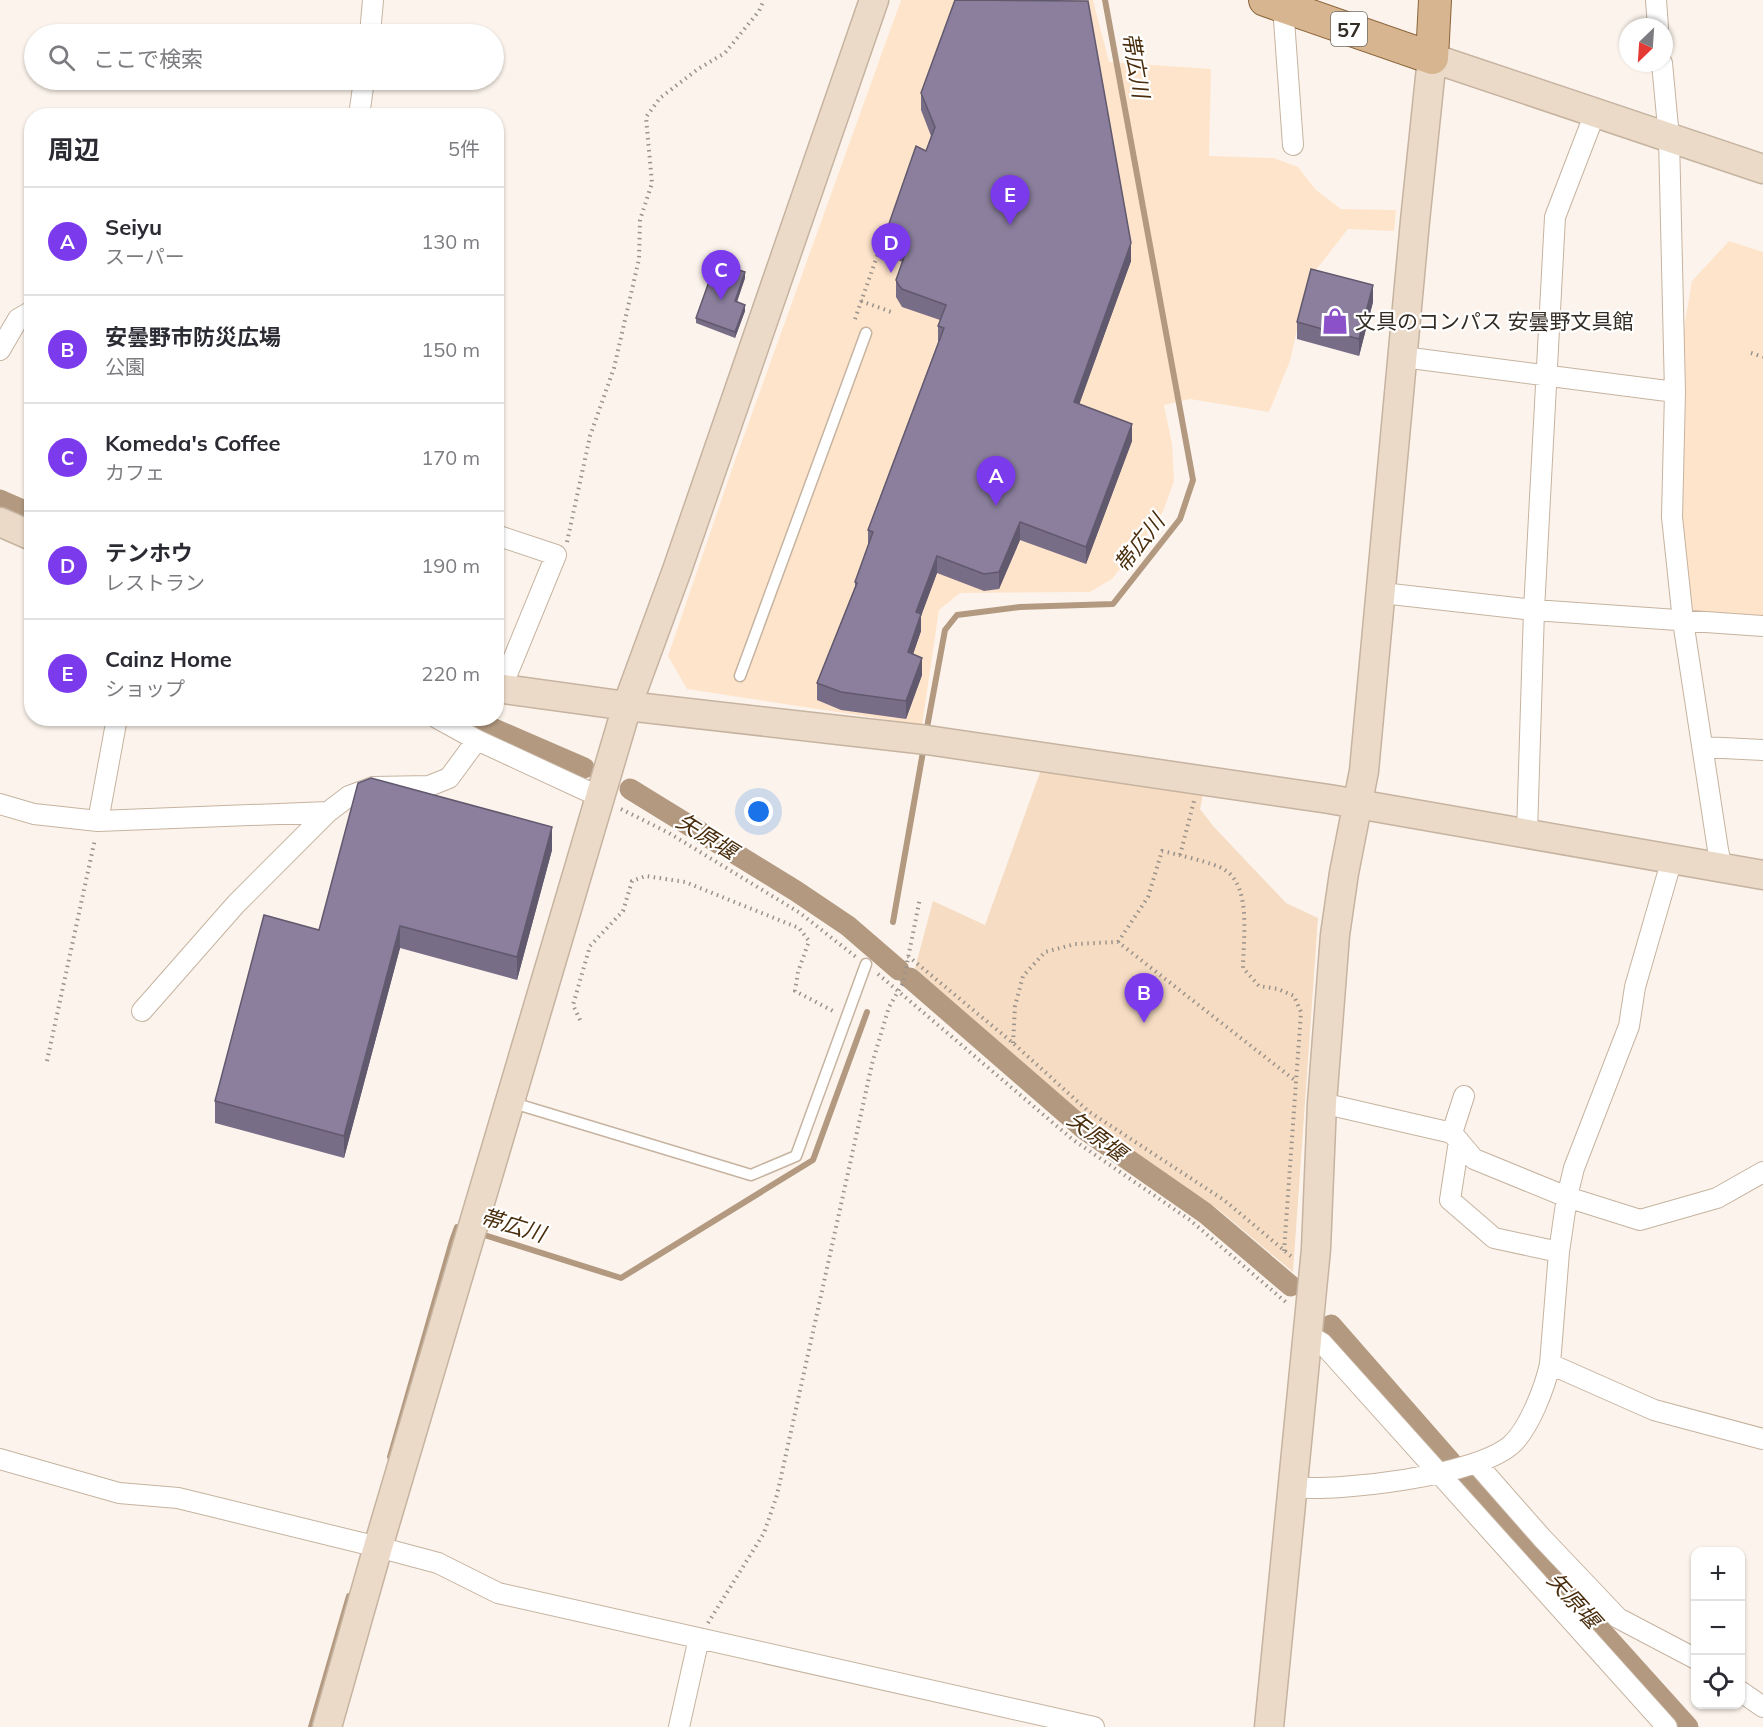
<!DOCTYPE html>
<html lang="ja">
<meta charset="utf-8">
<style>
body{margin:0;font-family:Mulish,"Noto Sans JP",sans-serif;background:#f7f7f7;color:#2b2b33}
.controls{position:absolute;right:18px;bottom:18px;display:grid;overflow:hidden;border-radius:12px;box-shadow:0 2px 4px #0004}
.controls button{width:54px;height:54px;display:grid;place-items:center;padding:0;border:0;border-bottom:2px solid #e1e1e2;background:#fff;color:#2b2b33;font:30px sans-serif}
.compass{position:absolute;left:1619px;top:18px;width:54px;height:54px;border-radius:50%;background:#fff;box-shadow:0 2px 4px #0004;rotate:205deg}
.you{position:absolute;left:759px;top:812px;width:21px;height:21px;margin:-15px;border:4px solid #fff;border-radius:50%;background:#1a73e8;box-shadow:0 0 0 9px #1a73e833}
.badge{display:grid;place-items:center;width:39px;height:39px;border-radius:50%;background:#7c3aed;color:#fff;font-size:20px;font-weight:700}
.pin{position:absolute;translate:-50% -50px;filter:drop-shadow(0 2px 3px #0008)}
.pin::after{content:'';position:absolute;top:32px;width:21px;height:18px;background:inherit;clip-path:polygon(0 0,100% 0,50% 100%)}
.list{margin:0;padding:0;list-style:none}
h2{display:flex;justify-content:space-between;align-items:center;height:78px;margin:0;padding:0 24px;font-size:26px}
h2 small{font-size:20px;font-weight:400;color:#7c7c81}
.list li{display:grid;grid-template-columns:39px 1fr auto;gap:18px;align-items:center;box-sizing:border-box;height:108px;padding:0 24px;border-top:2px solid #e1e1e2}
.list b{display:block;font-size:22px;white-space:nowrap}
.list p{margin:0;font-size:20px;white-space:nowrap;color:#7c7c81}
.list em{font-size:20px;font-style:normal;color:#7c7c81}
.icon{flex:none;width:33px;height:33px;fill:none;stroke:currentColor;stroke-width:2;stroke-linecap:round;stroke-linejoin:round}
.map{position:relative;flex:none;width:1763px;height:1727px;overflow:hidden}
.search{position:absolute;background:#fff;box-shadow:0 2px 4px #0004;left:24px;top:24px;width:480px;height:66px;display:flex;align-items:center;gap:15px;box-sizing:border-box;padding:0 21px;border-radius:33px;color:#7c7c81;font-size:22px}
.panel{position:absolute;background:#fff;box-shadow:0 2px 4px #0004;left:24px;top:108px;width:480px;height:618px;border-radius:24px}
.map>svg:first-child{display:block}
</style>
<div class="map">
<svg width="1763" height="1727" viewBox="0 0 1763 1727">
<rect width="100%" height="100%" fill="#fcf4ec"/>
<path fill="#fee4cb" d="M901 0H1093L1109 62 1211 69 1209 156 1274 158 1298 167 1316 190 1341 209 1396 210 1394 231 1348 229 1308 280 1290 361 1269 412 1190 399 1164 405 1172 444 1174 481 1164 509 1158 521 1112 579 1090 592 960 593 939 610 922 725 687 689 668 656 732 469Z
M1729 241 1763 252V622L1693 617 1680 513 1684 328 1692 281Z"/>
<path fill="#f6dcc2" d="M1042 767 1204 790 1200 809 1214 827 1286 903 1318 918 1293 1272 1219 1210 1083 1116 915 968 933 901 985 925Z"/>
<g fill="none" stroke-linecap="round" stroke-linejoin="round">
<path stroke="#b29980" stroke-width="6" d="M926 733 945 630 957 615 1020 607 1113 604 1180 519 1193 480 1105 0
M893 922 924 746
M478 1233 621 1278 813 1160 867 1012
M390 1457 452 1241 457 1227 465 1229
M311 1727 349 1596"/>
<path stroke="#b29980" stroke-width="21" d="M0 500 32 514
M469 718 584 768
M630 789 796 891 848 926 899 970
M910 978 1084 1129 1205 1213 1291 1286
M1331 1325 1451 1462
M1460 1474 1688 1727"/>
<defs>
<path id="lane" d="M740 676 866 333
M510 1102 751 1175 796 1156 866 964"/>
<path id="street" d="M1656 0 1658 27
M1283 6 1293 145
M370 34 373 0
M1662 63 1669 138 1675 392 1672 517 1683 621 1718 850 1722 868
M359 116 364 80
M0 350 18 319 32 311
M1403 357 1675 392
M496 535 556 555 501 689
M1382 593 1534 610 1763 626
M437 718 477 740
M1703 747 1763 750
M0 804 34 814 98 821 328 812
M98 821 117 718
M1527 833 1534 610 1555 217 1595 113
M142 1011 236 904 328 812 349 796 373 787 429 786 449 778 477 740 600 797
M1322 1103 1452 1133 1474 1159 1567 1197 1640 1220 1717 1198 1763 1172
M1452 1133 1464 1096
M1459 1141 1450 1200 1494 1238 1559 1252
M1309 1335 1322 1343 1667 1727
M1550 1364 1654 1410 1763 1439
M0 1459 119 1493 178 1498 378 1547 438 1563 498 1593 1094 1727
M1476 1463 1542 1538 1618 1618 1696 1659
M1293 1487C1340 1492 1475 1476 1511 1445 1529 1429 1545 1387 1550 1364L1559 1252 1567 1197 1574 1168 1629 1026 1635 987 1672 859
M1740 1691 1763 1707
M679 1727 699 1638"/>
<path id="secondary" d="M0 522 32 536
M496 688 627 706 927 740 1329 799 1763 875
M327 1727 378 1547 627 706 677 570 874 0
M1269 1727 1316 1249 1322 1103 1335 935 1344 873 1364 771 1415 221 1432 58 1763 169"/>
<path id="primary" d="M1265 0 1432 58 1435 0"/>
</defs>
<use href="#lane" stroke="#c6b3a0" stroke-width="13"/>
<use href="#street" stroke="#c6b3a0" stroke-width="22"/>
<use href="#secondary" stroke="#c6b3a0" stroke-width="31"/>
<use href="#primary" stroke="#8c653a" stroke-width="34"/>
<path stroke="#9a938b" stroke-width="4" stroke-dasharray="1.5 4.5" stroke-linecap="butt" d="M861 301 894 313
M855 319 882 242
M1751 353 1763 357
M567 542 590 436 614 368 639 259 640 220 652 183 646 117 660 98 698 69 725 53 759 11 764 0
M621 809 669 833 800 913 856 957
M1180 855 1194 801
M1118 942 1148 897 1162 851C1175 854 1215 863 1225 870 1252 887 1243 941 1243 968L1259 986 1278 989 1294 996 1301 1012 1284 1251
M908 956 1013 1043 1088 1111 1224 1200 1292 1257
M878 974 1072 1139 1190 1220 1288 1304
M580 1020 573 1005 590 946 623 911 632 881 646 876 685 882 799 928 809 941 798 972 795 991 833 1011
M1013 1043 1015 1006 1023 976 1045 952 1075 944 1118 942 1297 1082
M47 1061 95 839
M708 1623 764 1533 777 1495 872 1064 889 1007 903 983 920 898"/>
<use href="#lane" stroke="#fff" stroke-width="10"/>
<use href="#street" stroke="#fff" stroke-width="20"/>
<use href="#secondary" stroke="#ebdac8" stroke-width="28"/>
<use href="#primary" stroke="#d7b590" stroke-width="32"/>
</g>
<path fill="#786d87" d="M921 93 1131 261 1079 404 1132 441 1086 564 1020 540 999 589 984 591 937 573 921 616V631L913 654 922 675 906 719 841 710 817 700V683L855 587V582L868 546V530L938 343V326L940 320 902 307 896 297V280L903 262 884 255V238L926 151 931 136 921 110Z
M745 278 737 302 745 311 735 338 696 323V318Z
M1373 302 1359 356 1297 339V322Z
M552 850 517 980 400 948 344 1158 215 1123V1101L319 930Z"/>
<path fill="#61596e" d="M1131 243V261L1074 419V402Z
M745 272V278L735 307V301Z
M1373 285V302L1359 356V339Z
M745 305V311L735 338V332Z
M1132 424V441L1086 564V547Z
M1020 522V540L999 589V572Z
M937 556V573L921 616V631L908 669V652L916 612Z
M922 658V675L906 719V701Z
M552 827V850L517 980V957Z
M400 926V948L344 1158V1136Z"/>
<path fill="#8b7f9d" stroke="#61596e" stroke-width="1.5" d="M955 0 1088 1 1131 243 1074 402 1132 424 1086 547 1020 522 999 572 984 574 937 556 916 612 921 614 908 652 922 658 906 701 841 692 817 683 857 583 855 582 873 532 868 530 944 328 938 326 946 305 902 289 898 284 896 280 908 246 884 238 916 146 926 151 935 127 921 93Z
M716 262 745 272 735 301 745 305 735 332 696 318Z
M1311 269 1373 285 1359 339 1297 322Z
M371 778 552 827 517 957 400 926 344 1136 215 1101 264 915 319 930 358 783Z"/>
<defs>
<symbol id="shop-bare" viewBox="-9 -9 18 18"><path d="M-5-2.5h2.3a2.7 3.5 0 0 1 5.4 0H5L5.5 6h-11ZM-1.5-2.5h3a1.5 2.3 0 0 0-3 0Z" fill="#8a51c9" stroke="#fff" stroke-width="2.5" paint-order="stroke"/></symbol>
</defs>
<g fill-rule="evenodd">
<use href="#shop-bare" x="1316" y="302" width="38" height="38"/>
</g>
<g text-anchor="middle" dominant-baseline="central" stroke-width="4.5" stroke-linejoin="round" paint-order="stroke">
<rect fill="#fff" stroke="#716c66" stroke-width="1.5" x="1331" y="12" width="36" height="34" rx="4.5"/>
<g font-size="20" font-weight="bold" fill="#342d25">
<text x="1349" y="29">57</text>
</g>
<g font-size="21" fill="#342d25" stroke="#fff" text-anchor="start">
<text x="1355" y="321">文具のコンパス 安曇野文具館</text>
</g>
<g font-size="22" font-style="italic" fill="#492d0c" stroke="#fff">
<text transform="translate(1136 65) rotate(80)">帯広川</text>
<text transform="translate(1139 543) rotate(-52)">帯広川</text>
<text transform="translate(707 836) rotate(32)">矢原堰</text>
<text transform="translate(1097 1136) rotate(37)">矢原堰</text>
<text transform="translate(513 1225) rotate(17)">帯広川</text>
<text transform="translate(1574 1600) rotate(48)">矢原堰</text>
</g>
</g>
</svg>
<div class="controls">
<button>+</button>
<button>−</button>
<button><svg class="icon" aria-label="locate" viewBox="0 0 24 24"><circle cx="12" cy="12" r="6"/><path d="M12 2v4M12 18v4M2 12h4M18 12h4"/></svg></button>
</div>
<svg class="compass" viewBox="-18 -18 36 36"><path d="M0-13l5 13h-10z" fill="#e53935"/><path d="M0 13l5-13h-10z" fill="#7c7c81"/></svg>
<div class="you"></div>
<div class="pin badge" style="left:996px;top:506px">A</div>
<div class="pin badge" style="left:1144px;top:1023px">B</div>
<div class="pin badge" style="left:721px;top:300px">C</div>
<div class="pin badge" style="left:891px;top:273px">D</div>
<div class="pin badge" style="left:1010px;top:225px">E</div>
<div class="search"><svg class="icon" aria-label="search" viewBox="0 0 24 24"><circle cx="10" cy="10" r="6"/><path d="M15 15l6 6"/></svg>ここで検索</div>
<section class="panel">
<h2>周辺<small>5件</small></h2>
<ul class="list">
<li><span class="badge">A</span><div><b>Seiyu</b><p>スーパー</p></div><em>130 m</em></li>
<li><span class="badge">B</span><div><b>安曇野市防災広場</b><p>公園</p></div><em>150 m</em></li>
<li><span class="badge">C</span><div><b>Komeda's Coffee</b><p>カフェ</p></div><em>170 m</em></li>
<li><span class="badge">D</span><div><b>テンホウ</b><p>レストラン</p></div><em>190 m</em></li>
<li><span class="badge">E</span><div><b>Cainz Home</b><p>ショップ</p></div><em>220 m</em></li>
</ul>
</section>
</div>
